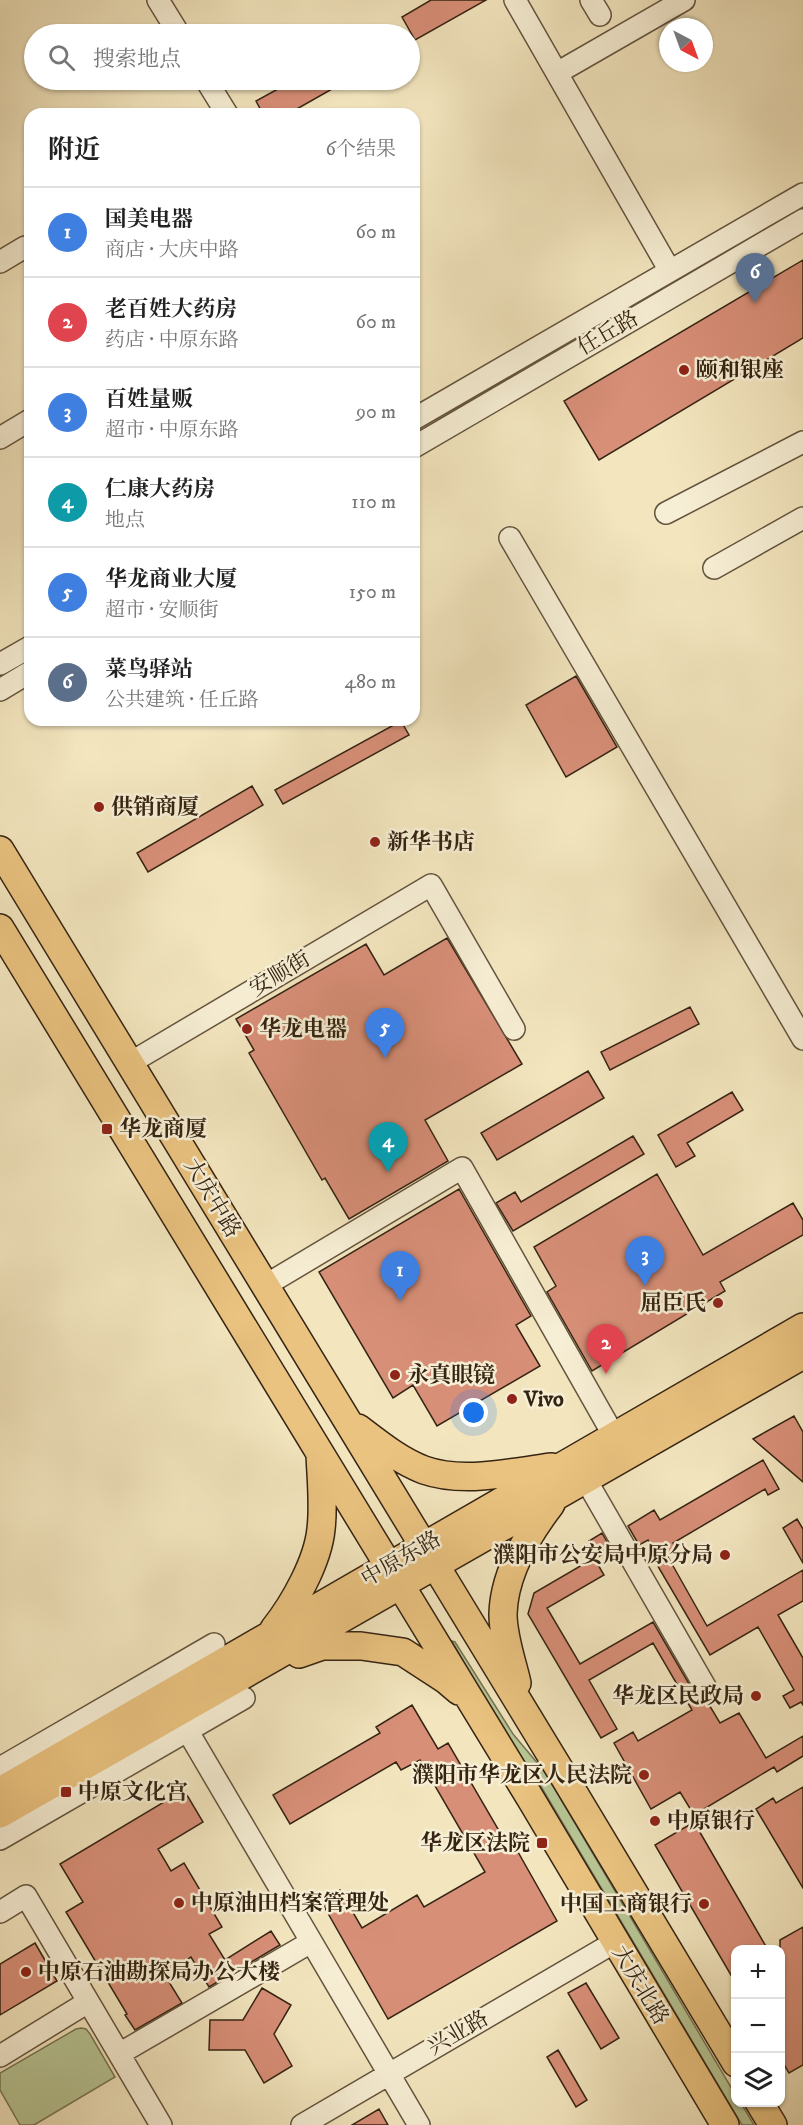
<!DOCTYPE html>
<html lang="zh">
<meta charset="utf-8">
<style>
body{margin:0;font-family:"IM FELL DW Pica","Noto Serif SC",serif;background:#f6f6f6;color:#222}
.controls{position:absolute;right:18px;bottom:18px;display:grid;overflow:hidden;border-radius:12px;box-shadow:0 2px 4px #0004}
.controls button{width:54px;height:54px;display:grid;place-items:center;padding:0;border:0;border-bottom:2px solid #e0e0e0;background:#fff;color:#222;font:30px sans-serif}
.compass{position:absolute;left:659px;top:18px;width:54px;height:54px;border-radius:50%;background:#fff;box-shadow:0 2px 4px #0004;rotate:139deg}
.you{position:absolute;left:474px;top:1413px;width:21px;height:21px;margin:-15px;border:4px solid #fff;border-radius:50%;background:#1a73e8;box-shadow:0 0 0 9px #1a73e833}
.badge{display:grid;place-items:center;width:39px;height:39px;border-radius:50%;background:#8f2418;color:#fff;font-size:20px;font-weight:700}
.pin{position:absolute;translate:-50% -50px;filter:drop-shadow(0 2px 3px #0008)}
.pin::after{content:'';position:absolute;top:32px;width:21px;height:18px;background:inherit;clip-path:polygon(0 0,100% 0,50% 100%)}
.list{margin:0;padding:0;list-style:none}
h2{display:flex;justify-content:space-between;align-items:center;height:78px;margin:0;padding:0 24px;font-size:26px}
h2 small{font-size:20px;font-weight:400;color:#767676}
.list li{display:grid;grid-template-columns:39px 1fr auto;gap:18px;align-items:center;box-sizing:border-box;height:90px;padding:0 24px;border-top:2px solid #e0e0e0}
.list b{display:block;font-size:22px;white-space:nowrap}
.list p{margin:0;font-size:20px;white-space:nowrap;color:#767676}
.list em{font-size:20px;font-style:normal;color:#767676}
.icon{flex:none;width:33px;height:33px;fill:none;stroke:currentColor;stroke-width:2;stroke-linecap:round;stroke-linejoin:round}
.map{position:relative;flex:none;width:803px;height:2125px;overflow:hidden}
.search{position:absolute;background:#fff;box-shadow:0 2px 4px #0004;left:24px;top:24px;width:396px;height:66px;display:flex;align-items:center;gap:15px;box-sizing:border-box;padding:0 21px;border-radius:33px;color:#767676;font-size:22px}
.panel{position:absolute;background:#fff;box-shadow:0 2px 4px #0004;left:24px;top:108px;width:396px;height:618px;border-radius:18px}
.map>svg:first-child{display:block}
</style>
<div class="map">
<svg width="803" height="2125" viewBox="0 0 803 2125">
<rect width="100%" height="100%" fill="#f3e6bf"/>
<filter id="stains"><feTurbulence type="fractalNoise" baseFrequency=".00333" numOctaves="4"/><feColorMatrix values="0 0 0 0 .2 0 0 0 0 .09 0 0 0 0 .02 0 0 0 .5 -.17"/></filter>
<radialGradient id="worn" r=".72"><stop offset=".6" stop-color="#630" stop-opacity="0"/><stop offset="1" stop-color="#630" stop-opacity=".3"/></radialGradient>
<path fill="#b8c695" stroke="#767554" stroke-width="1.5" d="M452 1641 455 1642 513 1734 544 1771 735 2094 736 2102 741 2103 754 2125H742L536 1778 498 1723Z
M81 2028 86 2029 90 2034 115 2077 34 2125H20L0 2090V2073L76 2029Z"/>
<path fill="#d88f78" stroke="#352413" stroke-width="1.5" d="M431 0H486L415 40 402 17Z
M294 80H348L288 114H263L256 101Z
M803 260V338L599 460 564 401Z
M576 676 617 747 566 777 526 705Z
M401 721 409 735 283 804 275 790Z
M252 786 263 805 148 872 137 853Z
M447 938 522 1064 425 1120 448 1161 349 1219 325 1178 322 1180 249 1053 254 1050 236 1019 366 944 384 975Z
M690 1007 699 1024 610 1070 601 1052Z
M588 1071 604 1098 497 1160 481 1133Z
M732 1092 743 1110 687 1143 695 1156 676 1167 658 1135Z
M633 1136 644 1154 513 1231 496 1203 515 1192 521 1202Z
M657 1174 703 1255 793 1203 803 1220V1235L720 1282 725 1291 592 1371 547 1292 556 1286 534 1247Z
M459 1189 531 1316 516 1325 540 1366 437 1426 413 1385 393 1398 319 1272Z
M794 1416 803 1432V1482L753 1439Z
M763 1460 779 1489 768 1495 765 1489 673 1543 677 1550 660 1560 648 1540 639 1545 628 1526 654 1510 660 1520Z
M797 1519 803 1529V1563L783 1528Z
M602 1533 611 1549 598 1557 589 1541Z
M668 1557 707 1626 803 1570V1601L778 1615 803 1658V1705L801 1702 790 1708 783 1696 794 1690 758 1627 710 1655 656 1563Z
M594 1558 604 1575 547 1608 580 1664 653 1622 696 1696 701 1701 708 1703 720 1723 739 1713 766 1758 803 1736V1756L777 1772 774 1767 694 1815 680 1792 651 1809 614 1743 633 1732 638 1741 692 1710 653 1643 589 1680 617 1729 601 1738 528 1614 534 1593Z
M412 1705 438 1749 448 1743 509 1848 514 1845 557 1921 388 2019 321 1901 340 1890 362 1928 417 1895 424 1907 485 1872 420 1760 401 1770 396 1762 290 1824 273 1795 380 1733 376 1727Z
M803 1787V1888L756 1809 773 1798 776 1803Z
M184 1790 203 1822 158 1849 171 1871 184 1863 222 1927 209 1934 225 1960 271 1931 280 1945 209 1987 191 1957 164 1974 182 2003 135 2030 125 2015 127 2014 66 1912 83 1902 60 1864Z
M694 1822 768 1950H735V1982L655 1845Z
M803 1927V2065L789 2073 780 2058V1940Z
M35 1943 57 1981 0 2015V1964Z
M586 1983 619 2038 601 2049 568 1993Z
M262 1988 291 2005 274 2034 292 2066 264 2083 245 2050H209L210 2020H243Z
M558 2050 587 2100 576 2107 547 2057Z
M379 2109 388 2125H352Z"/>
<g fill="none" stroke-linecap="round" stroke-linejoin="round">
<defs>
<path id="minor" d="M158 0 179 34
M515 0 670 271
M591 0 600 15
M557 73 684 0
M206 80 227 114
M0 262 25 247
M414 419 803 194
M0 438 30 420
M414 447 803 220
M666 513 803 442
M510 538 803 1039
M714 568 803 518
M0 664 30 647
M0 690 30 672
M130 1063 431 885 514 1029
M266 1285 462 1168 614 1436
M586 1480 707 1690
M177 1713 419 2125
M0 1768 214 1644
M0 1839 244 1698
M0 1912 26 1896 161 2125
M119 2054 311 1942
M0 2056 88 2002
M302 2125 615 1942"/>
<path id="major" d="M0 850 566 1780 736 2063
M0 928 532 1801 725 2125
M358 1428C379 1444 400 1461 424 1470 464 1484 511 1472 552 1467
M274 1629C294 1604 318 1561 321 1529 324 1505 321 1479 320 1454
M299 1654 322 1646H361L403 1652 446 1680 459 1691
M517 1683C512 1661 503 1637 503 1614 504 1574 528 1534 551 1504
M0 1791 803 1327
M0 1814 803 1355
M759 2102 773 2125"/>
</defs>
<use href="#minor" stroke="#64543e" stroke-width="24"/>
<use href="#major" stroke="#352413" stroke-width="30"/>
<use href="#minor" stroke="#f7efd5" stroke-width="21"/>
<use href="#major" stroke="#eac380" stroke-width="27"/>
</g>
<g fill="#8f2418" stroke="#f7efd5" stroke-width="2">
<circle cx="684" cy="370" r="6"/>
<circle cx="99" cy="807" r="6"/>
<circle cx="375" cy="842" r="6"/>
<circle cx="247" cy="1029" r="6"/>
<rect x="101" y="1123" width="12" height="12" rx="3"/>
<circle cx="718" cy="1303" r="6"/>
<circle cx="395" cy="1375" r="6"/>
<circle cx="512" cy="1399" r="6"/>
<circle cx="725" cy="1555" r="6"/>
<circle cx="756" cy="1696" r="6"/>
<circle cx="644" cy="1775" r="6"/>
<rect x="60" y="1786" width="12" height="12" rx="3"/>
<circle cx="655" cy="1821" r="6"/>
<rect x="536" y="1837" width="12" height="12" rx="3"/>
<circle cx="179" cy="1903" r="6"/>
<circle cx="704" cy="1904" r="6"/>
<circle cx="26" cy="1972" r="6"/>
</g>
<g text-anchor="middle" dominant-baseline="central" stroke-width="5" stroke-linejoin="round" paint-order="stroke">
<g font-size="22" fill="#352413" stroke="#f7efd5">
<text transform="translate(608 333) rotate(-30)">任丘路</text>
<text transform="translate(280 974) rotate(-31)">安顺街</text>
<text transform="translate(212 1198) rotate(59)">大庆中路</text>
<text transform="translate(401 1559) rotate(-30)">中原东路</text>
<text transform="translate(640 1985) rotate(59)">大庆北路</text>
<text transform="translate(458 2033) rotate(-30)">兴业路</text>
</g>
<g font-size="22" font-weight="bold" fill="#352413" stroke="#f7efd5" text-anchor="start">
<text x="696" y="370">颐和银座</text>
<text x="111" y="807">供销商厦</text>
<text x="387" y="842">新华书店</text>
<text x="259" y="1029">华龙电器</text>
<text x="119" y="1129">华龙商厦</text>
<text x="706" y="1303" text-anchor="end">屈臣氏</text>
<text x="407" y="1375">永真眼镜</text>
<text x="524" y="1399">Vivo</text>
<text x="713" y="1555" text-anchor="end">濮阳市公安局中原分局</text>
<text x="744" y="1696" text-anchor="end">华龙区民政局</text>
<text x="632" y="1775" text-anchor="end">濮阳市华龙区人民法院</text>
<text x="78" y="1792">中原文化宫</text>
<text x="667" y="1821">中原银行</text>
<text x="530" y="1843" text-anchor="end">华龙区法院</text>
<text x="191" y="1903">中原油田档案管理处</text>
<text x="692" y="1904" text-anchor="end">中国工商银行</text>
<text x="38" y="1972">中原石油勘探局办公大楼</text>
</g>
</g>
<rect width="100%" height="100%" filter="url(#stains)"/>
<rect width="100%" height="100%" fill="url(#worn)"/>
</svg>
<div class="controls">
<button>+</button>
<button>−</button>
<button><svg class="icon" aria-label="layers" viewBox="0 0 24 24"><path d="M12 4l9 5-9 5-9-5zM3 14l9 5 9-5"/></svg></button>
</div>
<svg class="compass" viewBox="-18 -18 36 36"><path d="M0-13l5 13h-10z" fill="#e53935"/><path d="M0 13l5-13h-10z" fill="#767676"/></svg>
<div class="you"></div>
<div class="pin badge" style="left:400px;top:1301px;background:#3f7fe0">1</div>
<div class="pin badge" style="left:606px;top:1374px;background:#e0444e">2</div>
<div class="pin badge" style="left:645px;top:1286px;background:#3f7fe0">3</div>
<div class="pin badge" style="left:388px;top:1172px;background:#0f9aa8">4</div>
<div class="pin badge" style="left:385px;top:1058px;background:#3f7fe0">5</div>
<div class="pin badge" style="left:755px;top:303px;background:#5c6f8a">6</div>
<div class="search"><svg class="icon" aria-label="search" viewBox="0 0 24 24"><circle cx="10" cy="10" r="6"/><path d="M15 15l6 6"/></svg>搜索地点</div>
<section class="panel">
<h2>附近<small>6个结果</small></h2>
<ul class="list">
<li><span class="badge" style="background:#3f7fe0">1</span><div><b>国美电器</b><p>商店 · 大庆中路</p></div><em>60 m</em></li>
<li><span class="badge" style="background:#e0444e">2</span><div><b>老百姓大药房</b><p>药店 · 中原东路</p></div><em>60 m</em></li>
<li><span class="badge" style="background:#3f7fe0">3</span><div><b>百姓量贩</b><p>超市 · 中原东路</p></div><em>90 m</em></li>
<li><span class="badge" style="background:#0f9aa8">4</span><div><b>仁康大药房</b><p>地点</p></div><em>110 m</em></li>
<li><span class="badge" style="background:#3f7fe0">5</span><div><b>华龙商业大厦</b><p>超市 · 安顺街</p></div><em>150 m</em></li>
<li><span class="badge" style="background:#5c6f8a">6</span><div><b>菜鸟驿站</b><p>公共建筑 · 任丘路</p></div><em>480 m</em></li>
</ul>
</section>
</div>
